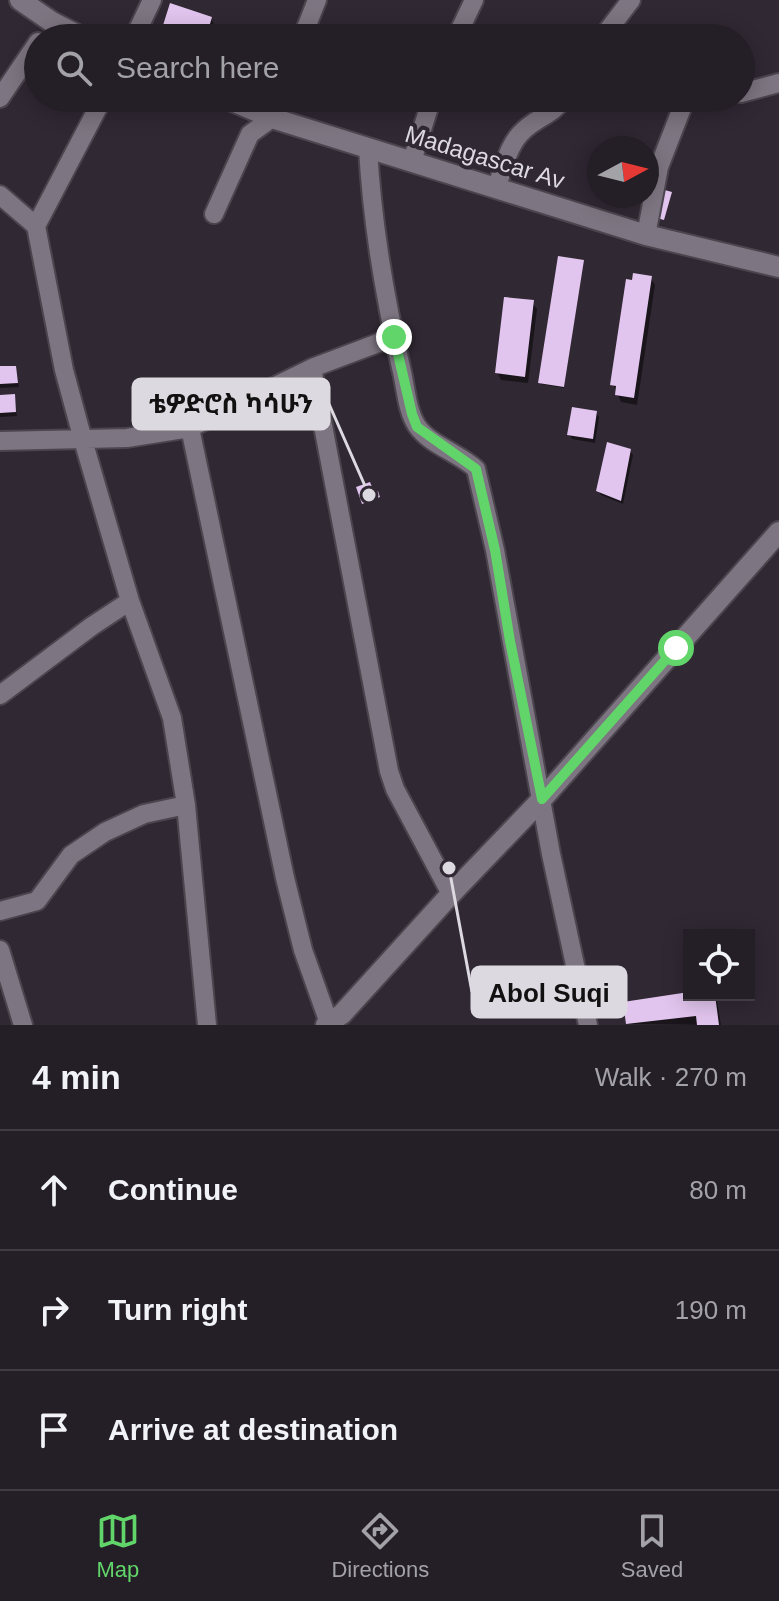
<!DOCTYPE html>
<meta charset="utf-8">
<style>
body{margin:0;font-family:Arial,"Noto Sans Ethiopic",sans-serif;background:#2c272e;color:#f1f3f6}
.controls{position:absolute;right:24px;bottom:24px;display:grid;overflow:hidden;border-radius:0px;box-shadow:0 4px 20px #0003}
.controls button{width:72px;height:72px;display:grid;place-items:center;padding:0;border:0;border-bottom:2px solid #413c43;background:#241e26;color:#f1f3f6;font:40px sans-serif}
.compass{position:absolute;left:587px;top:136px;width:72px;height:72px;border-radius:50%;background:#241e26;box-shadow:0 4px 20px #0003;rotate:83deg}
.stop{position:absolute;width:24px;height:24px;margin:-18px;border:6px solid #61d56a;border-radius:50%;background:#fff}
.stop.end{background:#61d56a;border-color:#fff;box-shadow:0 2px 8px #0008}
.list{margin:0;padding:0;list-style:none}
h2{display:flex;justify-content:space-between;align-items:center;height:104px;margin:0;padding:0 32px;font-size:34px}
h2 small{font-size:26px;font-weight:400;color:#a3a2a7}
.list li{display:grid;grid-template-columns:52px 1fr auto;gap:24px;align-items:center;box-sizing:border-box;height:120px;padding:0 32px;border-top:2px solid #413c43}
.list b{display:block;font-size:30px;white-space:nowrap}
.list em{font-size:26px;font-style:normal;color:#a3a2a7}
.icon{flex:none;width:44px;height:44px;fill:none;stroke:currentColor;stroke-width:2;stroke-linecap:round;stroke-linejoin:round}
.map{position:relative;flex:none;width:779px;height:1025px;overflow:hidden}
.search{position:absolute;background:#241e26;box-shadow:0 4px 20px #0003;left:24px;right:24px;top:24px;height:88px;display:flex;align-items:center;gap:20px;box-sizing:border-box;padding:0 28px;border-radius:44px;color:#a3a2a7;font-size:30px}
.sheet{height:464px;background:#241e26}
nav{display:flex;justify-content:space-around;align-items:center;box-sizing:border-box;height:112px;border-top:2px solid #413c43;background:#241e26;font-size:22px;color:#a3a2a7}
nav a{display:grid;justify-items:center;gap:4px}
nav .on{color:#61d56a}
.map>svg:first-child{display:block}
</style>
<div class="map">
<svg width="779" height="1025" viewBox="0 0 779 1025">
<rect width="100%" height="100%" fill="#302833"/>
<path fill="#0007" d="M211 19 215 26 212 38H161Z
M583 262 564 388 541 384 540 382Z
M650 277 655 285 637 405 621 402 613 384Z
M532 302 537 309 528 383 501 380 497 372Z
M0 368H15L19 387 0 388Z
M13 396 17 416 0 417V397Z
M596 413 599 417 595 443 572 439 569 434Z
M630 451 633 455 623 504 601 495 598 491Z
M689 994 716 995 721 1025 628 1024Z"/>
<path fill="#e2c5ee" d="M170 3 212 17 206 38H159Z
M661 189 672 192 664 220 653 217Z
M558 256 584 260 564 387 538 383Z
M633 273 652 276 634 398 615 395 616 386 610 385 626 279 632 280Z
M504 297 534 300 525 377 495 373Z
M0 366H16L18 383 0 384Z
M15 394 16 412 0 413V395Z
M572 407 597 411 593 439 567 435Z
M607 442 631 449 621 501 596 491Z
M370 482 374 492 378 491 380 497 362 504 356 487Z
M451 860 457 868 447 875 442 867Z
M689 992V995H715L719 1025H697L696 1016 626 1024 623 1002Z"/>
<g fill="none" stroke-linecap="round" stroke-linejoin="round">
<defs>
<path id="street" d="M134 38 152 0
M302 38 317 0
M456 38 474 0
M602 38 631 0
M741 93 779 83
M0 98 38 42
M103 98 36 226 64 370 83 440 130 601 172 718 186 805 207 1025
M681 98H705
M368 148C372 223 385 299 402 372 406 389 407 411 417 426 430 445 459 453 476 469L495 550 551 854 588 1025
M412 161 432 98
M496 188C504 168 508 144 524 130 538 117 554 114 564 98
M0 195 36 226
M214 214 250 134 272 118 280 98
M646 235 659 167 685 100
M312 368 389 771 395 789 451 894
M190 428 285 878 303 950 329 1023
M0 441 127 438 190 428 312 368 394 337
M0 695 92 626 130 601
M0 911 37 901 71 855 105 832 144 814 186 805
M0 950 23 1025"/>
<path id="secondary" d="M20 0 52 22 83 38
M225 98 272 118 646 235 779 267
M326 1025 342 1014 451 894 542 799 779 532"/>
</defs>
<use href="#street" stroke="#4b454e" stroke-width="22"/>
<use href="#secondary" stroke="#4b454e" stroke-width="24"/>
<use href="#street" stroke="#7d7581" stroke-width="18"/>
<use href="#secondary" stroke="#7d7581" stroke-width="20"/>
</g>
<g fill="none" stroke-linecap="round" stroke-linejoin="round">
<path stroke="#61d56a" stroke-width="10" d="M394 337 412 414 417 427 476 469 495 550 510 641 542 799 676 648"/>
</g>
<g text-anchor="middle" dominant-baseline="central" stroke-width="8" stroke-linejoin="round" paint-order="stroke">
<g font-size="24" fill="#ddd9e0" stroke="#302833">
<text transform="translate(485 157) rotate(17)">Madagascar Av</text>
</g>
</g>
<path fill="none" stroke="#ddd9e0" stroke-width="3" d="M369 495L329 404M449 868L472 992"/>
<g fill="#ddd9e0" stroke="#302833" stroke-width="3">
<circle cx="369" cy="495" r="8"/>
<circle cx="449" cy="868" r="8"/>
</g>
<g fill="#ddd9e0" stroke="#ddd9e0" stroke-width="3">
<rect x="133" y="379" width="196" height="50" rx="8"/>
<rect x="472" y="967" width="154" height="50" rx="8"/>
</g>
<g font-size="26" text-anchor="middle" font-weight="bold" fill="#111">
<text x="231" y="413">ቴዎድሮስ ካሳሁን</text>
<text x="549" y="1002">Abol Suqi</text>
</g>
</svg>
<div class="controls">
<button><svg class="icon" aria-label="locate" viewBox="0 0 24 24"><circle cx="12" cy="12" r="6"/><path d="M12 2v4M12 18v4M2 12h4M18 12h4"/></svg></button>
</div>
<svg class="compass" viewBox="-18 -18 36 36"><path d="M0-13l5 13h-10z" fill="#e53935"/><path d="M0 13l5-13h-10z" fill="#a3a2a7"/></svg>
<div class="stop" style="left:676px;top:648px"></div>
<div class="stop end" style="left:394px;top:337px"></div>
<div class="search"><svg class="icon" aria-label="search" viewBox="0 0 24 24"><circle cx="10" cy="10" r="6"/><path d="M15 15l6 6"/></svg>Search here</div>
</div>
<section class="sheet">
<h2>4 min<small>Walk · 270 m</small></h2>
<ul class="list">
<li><svg class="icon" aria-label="ahead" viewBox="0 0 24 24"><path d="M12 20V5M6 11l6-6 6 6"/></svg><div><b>Continue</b></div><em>80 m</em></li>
<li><svg class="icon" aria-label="right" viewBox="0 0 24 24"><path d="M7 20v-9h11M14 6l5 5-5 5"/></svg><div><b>Turn right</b></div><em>190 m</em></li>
<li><svg class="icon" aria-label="arrive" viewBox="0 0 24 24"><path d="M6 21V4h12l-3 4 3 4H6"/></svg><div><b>Arrive at destination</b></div></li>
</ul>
</section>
<nav>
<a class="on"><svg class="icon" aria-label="map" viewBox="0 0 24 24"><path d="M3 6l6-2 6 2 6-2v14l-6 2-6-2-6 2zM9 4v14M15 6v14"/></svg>Map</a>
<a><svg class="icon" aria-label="directions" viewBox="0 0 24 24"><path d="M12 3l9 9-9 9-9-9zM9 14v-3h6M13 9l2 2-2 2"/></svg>Directions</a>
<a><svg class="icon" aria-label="saved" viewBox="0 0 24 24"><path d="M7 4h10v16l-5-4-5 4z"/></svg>Saved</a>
</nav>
